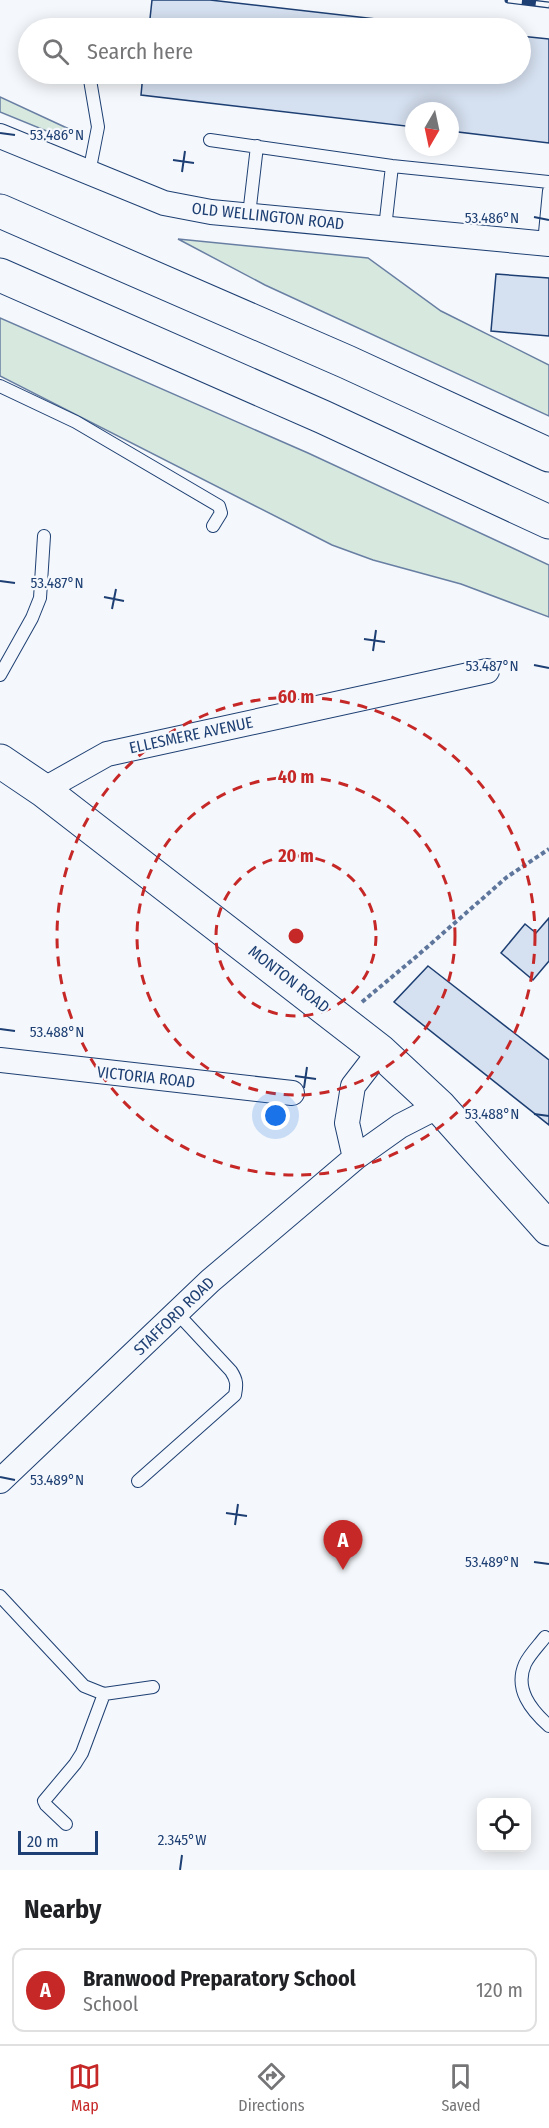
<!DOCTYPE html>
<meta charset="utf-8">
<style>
body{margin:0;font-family:"Fira Sans Condensed",sans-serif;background:#f6f6f6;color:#202124}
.controls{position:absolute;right:18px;bottom:18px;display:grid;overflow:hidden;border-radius:12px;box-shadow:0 3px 15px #0003}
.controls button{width:54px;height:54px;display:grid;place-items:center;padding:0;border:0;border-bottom:2px solid #e0e0e0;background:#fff;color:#202124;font:30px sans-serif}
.compass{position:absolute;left:405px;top:102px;width:54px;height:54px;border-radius:50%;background:#fff;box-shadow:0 3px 15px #0003;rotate:189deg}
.scale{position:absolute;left:18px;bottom:15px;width:80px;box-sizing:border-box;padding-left:6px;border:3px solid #1d3f73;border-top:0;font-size:16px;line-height:21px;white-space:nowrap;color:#1d3f73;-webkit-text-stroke:4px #f4f7fb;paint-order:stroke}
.you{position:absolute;left:276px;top:1116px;width:21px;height:21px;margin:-15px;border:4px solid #fff;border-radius:50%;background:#1a73e8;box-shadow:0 0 0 9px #1a73e833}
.badge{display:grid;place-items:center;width:39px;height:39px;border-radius:50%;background:#c62828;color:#fff;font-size:20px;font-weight:700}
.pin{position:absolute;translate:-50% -50px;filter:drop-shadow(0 2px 3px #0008)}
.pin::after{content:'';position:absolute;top:32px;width:21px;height:18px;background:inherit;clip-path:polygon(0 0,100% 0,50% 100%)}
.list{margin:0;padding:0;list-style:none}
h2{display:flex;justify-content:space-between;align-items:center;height:78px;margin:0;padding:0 24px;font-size:26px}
h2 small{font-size:20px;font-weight:400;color:#757577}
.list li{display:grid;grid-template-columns:39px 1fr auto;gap:18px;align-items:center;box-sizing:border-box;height:84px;margin:0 12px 12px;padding:0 12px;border:2px solid #e0e0e0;border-radius:12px}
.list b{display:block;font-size:22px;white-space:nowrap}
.list p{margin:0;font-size:20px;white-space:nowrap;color:#757577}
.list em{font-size:20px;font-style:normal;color:#757577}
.icon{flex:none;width:33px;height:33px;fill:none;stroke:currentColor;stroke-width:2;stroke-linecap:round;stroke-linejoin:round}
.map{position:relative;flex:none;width:549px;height:1870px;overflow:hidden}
.search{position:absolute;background:#fff;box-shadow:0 3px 15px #0003;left:18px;right:18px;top:18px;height:66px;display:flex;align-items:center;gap:15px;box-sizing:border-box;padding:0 21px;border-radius:33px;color:#757577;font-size:22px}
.sheet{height:174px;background:#fff}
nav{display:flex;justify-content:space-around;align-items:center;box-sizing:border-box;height:84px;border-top:2px solid #e0e0e0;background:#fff;font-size:16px;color:#757577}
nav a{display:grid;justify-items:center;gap:3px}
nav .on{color:#c62828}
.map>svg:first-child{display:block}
</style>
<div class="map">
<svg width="549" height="1870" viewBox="0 0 549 1870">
<rect width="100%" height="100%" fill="#f4f7fb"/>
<path fill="#d7e8df" stroke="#687fa3" stroke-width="1.5" d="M0 97 69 129 49 132 0 112Z
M178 239 368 258 441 311 549 365V416L265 285Z
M0 318 308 453 549 565V617L461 584 373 560 332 545 0 376Z"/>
<path fill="#d5e0f0" stroke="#1d3f73" stroke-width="1.5" d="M152 0H210L455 28H149Z
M520 36 549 39V143L450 131V111H414V127L141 95 143 74H520Z
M496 274 549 278V336L491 331Z
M549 918V961L533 980 501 953 525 924 536 933Z
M428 966 549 1060V1125L394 1002Z"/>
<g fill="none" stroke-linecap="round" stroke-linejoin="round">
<defs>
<path id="service" d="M210 140 392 166 549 182
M89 173 98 127 89 74
M249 215 257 146
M385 228 392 166
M544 243 549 191
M0 386 76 422 219 506 221 513 213 526
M0 675 32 618 40 598 44 536
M138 1481 235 1395C237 1385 237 1380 231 1371L177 1313
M0 1596 84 1686 104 1694 153 1687
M545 1637C539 1645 529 1655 525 1664 514 1689 531 1710 549 1726
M66 1824 46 1805 44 1801 75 1764 82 1753 104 1694"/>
<path id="minor" d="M0 136 164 203 211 212 549 244
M43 790 107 754 487 671
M0 1060 292 1093
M355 1158 347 1123 353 1086 380 1051
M0 1481 210 1281 355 1158 400 1126 439 1106"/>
<path id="secondary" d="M0 761 43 790 380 1051 439 1106 549 1229"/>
<path id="motorway" d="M0 211 347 362 549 455
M0 275 323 417 549 522"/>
</defs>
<use href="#service" stroke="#1d3f73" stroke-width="14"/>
<use href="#minor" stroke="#1d3f73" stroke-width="26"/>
<use href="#secondary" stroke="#1d3f73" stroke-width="35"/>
<use href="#motorway" stroke="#1d3f73" stroke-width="35"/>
<path stroke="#5e769c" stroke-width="4" stroke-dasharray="4.5 3" stroke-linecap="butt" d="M362 1002 417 956 507 877 549 849"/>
<use href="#service" stroke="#f4f7fb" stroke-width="12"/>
<use href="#minor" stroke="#f4f7fb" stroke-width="24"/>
<use href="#secondary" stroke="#f4f7fb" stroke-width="33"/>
<use href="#motorway" stroke="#f4f7fb" stroke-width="33"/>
<defs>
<path id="rail" d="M508 0 549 5"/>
</defs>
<use href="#rail" stroke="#1d3f73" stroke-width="7"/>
<use href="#rail" stroke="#f4f7fb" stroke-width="4.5" stroke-dasharray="14" stroke-linecap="butt"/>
</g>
<path fill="none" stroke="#1d3f73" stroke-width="2" d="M0 133 15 135M173 160 194 163M182 172 185 151M534 217 549 220M0 581 15 583M104 597 124 601M112 609 116 589M364 639 385 642M373 651 376 630M534 665 549 668M0 1029 15 1031M295 1076 316 1079M304 1088 307 1067M534 1114 549 1116M0 1477 15 1480M226 1513 247 1516M235 1525 238 1504M534 1562 549 1564M180 1870 182 1855"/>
<g fill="none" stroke="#c62828" stroke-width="3" stroke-dasharray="10 8">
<circle cx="296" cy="936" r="80"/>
<circle cx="296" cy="936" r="159"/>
<circle cx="296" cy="936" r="239"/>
</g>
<g text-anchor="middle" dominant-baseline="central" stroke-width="4.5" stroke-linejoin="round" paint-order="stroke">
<g font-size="16" fill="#1d3f73" stroke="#f4f7fb">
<text transform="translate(268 216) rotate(6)">OLD WELLINGTON ROAD</text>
<text transform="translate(191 735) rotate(-12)">ELLESMERE AVENUE</text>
<text transform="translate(289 979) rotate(38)">MONTON ROAD</text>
<text transform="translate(146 1077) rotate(6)">VICTORIA ROAD</text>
<text transform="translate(174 1316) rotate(-44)">STAFFORD ROAD</text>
</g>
</g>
<g font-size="15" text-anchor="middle" fill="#1d3f73" stroke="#f4f7fb" stroke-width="4.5" stroke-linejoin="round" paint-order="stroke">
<text x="57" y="140">53.486°N</text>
<text x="492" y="223">53.486°N</text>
<text x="57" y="588">53.487°N</text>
<text x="492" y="671">53.487°N</text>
<text x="57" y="1037">53.488°N</text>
<text x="492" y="1119">53.488°N</text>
<text x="57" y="1485">53.489°N</text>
<text x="492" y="1567">53.489°N</text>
<text x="182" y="1845">2.345°W</text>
</g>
<circle cx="296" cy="936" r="9" fill="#c62828" stroke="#f4f7fb" stroke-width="3"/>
<g font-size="18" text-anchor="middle" font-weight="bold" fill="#c62828" stroke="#f4f7fb" stroke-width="4.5" stroke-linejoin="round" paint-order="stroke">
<text x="296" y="703">60 m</text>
<text x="296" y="783">40 m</text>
<text x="296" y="862">20 m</text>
</g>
</svg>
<div class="controls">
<button><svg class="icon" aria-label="locate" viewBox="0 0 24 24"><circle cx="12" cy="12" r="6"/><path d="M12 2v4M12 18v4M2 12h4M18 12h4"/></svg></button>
</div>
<svg class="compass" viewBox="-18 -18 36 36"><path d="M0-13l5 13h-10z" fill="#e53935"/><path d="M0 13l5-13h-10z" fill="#757577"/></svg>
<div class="scale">20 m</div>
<div class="you"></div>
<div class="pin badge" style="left:343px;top:1570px">A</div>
<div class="search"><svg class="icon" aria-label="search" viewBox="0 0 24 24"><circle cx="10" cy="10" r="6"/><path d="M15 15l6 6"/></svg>Search here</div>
</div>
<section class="sheet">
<h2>Nearby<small></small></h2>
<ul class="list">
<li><span class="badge">A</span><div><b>Branwood Preparatory School</b><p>School</p></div><em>120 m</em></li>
</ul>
</section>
<nav>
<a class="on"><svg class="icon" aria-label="map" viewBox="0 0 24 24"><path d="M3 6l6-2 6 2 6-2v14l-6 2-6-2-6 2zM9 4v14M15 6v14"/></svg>Map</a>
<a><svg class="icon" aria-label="directions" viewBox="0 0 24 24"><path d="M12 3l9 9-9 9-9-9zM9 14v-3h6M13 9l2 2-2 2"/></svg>Directions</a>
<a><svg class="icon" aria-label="saved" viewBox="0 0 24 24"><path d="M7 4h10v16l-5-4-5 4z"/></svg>Saved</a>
</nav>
